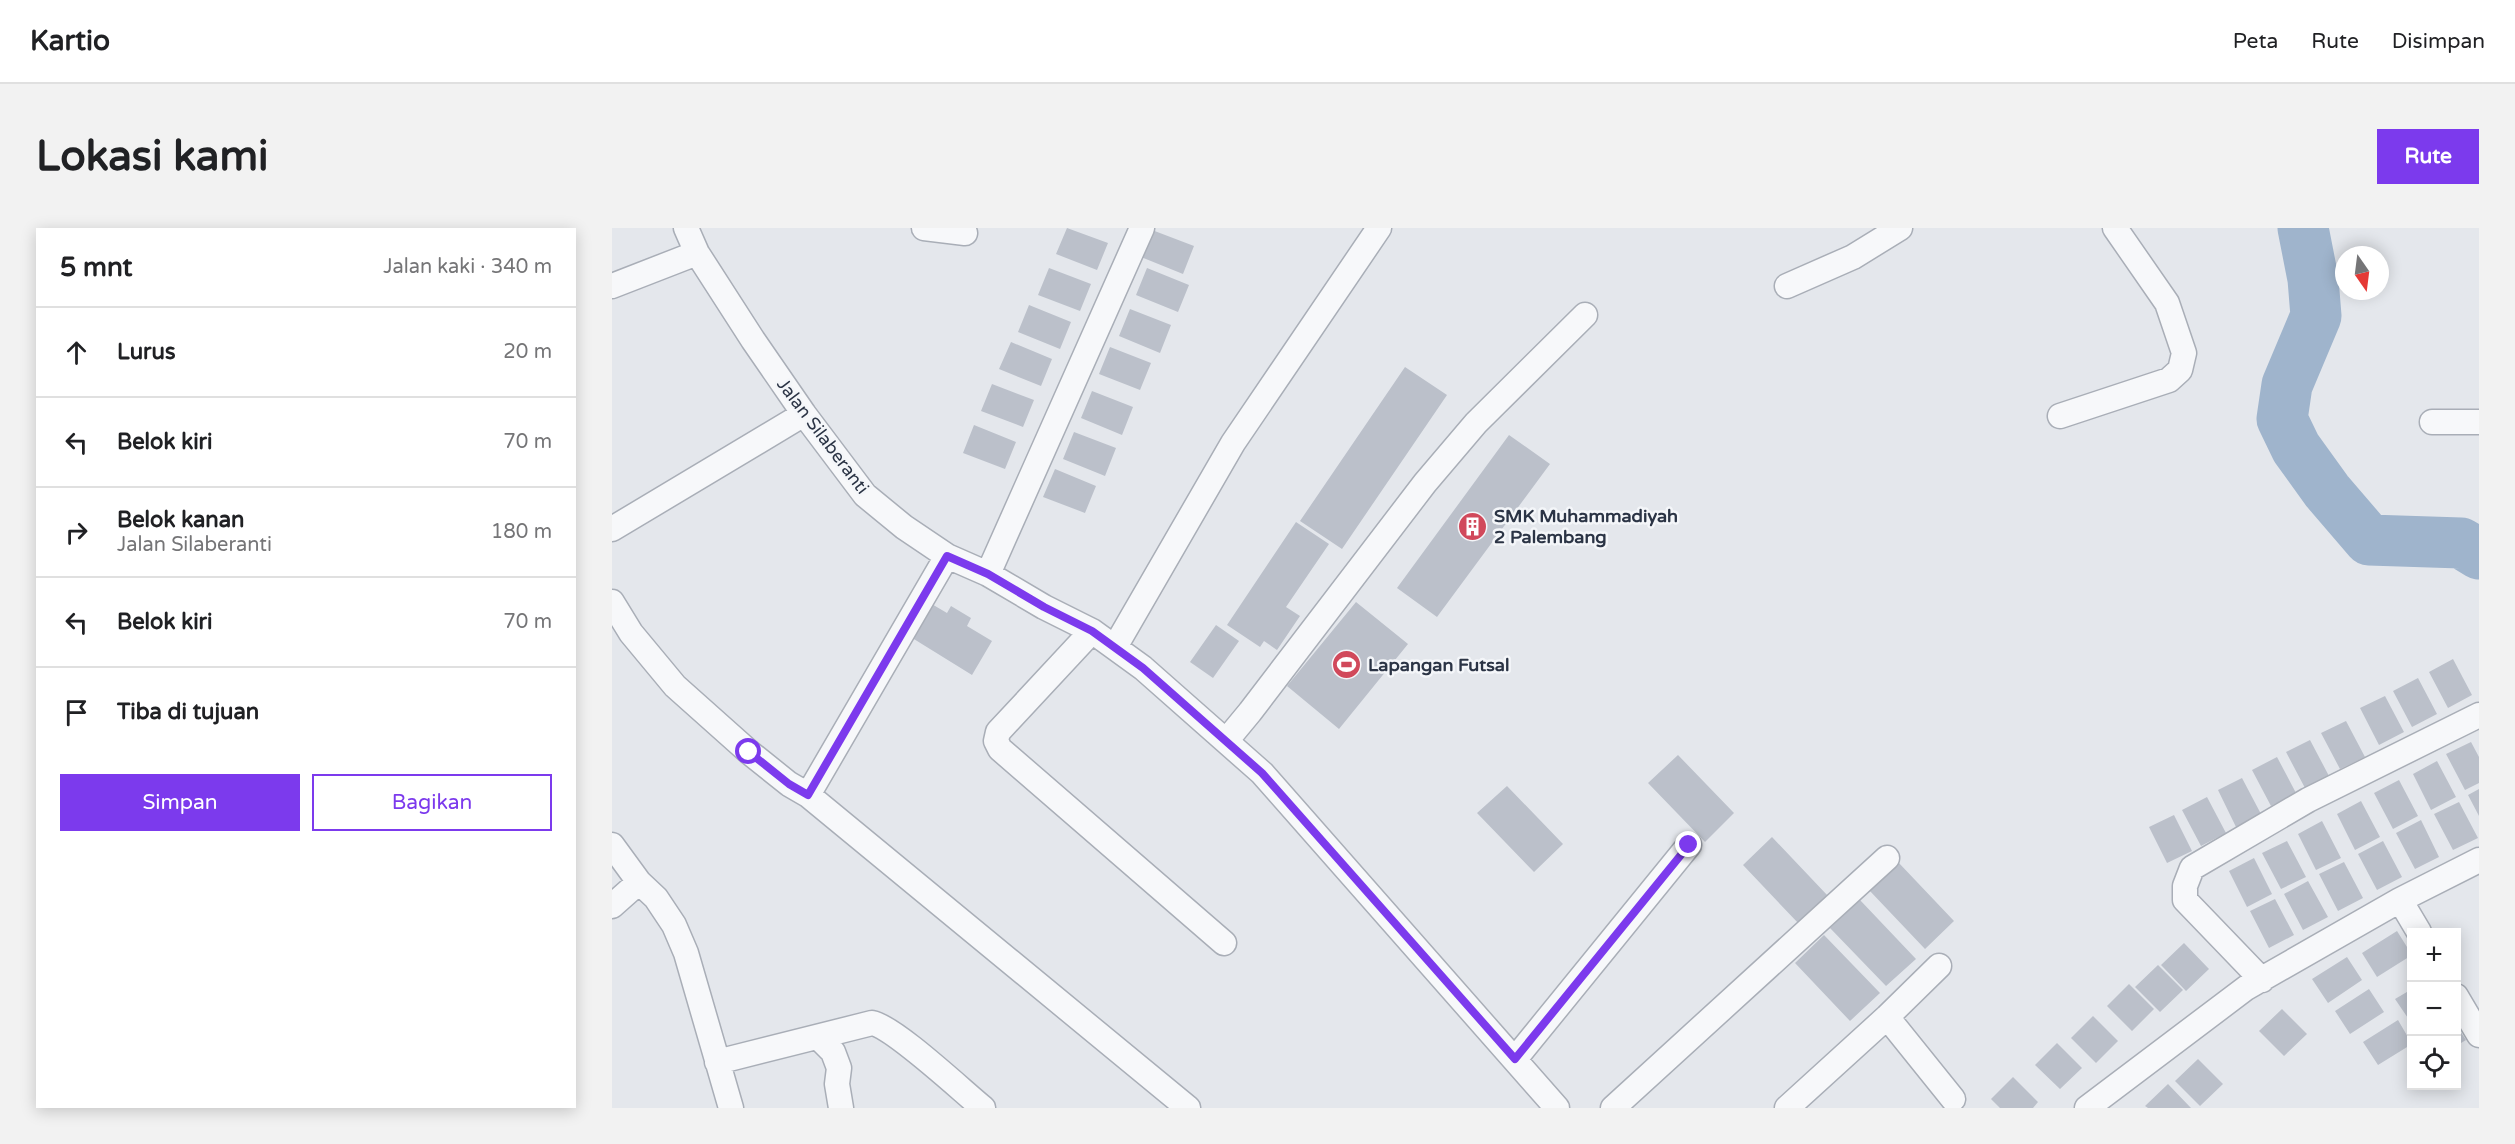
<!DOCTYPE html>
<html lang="id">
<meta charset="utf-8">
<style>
body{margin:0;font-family:"Varela Round",sans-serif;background:#f2f2f2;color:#202124}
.controls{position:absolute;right:18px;bottom:18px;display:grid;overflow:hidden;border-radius:0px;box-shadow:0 3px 15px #0003}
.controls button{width:54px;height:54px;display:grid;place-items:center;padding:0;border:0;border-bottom:2px solid #e0e0e0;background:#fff;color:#202124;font:30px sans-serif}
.compass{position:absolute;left:1723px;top:18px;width:54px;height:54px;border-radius:50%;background:#fff;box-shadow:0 3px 15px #0003;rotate:166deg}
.stop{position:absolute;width:18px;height:18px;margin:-14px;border:4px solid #7c3aed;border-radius:50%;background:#fff}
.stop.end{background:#7c3aed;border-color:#fff;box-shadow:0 2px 6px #0008}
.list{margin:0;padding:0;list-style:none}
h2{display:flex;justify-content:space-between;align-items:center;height:78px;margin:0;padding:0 24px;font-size:26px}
h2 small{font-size:20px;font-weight:400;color:#757577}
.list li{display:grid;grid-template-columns:39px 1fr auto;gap:18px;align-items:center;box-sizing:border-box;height:90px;padding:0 24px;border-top:2px solid #e0e0e0}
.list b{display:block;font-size:22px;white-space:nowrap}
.list p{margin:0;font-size:20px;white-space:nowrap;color:#757577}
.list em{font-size:20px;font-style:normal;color:#757577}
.actions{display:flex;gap:12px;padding:18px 24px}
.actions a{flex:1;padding:14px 0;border:2px solid #7c3aed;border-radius:0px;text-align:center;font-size:21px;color:#7c3aed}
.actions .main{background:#7c3aed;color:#fff}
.icon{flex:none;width:33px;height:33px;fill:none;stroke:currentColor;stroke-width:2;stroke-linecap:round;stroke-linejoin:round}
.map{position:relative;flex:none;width:1867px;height:880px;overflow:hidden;border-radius:0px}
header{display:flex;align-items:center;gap:36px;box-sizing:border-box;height:84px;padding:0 30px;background:#fff;border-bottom:2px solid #e0e0e0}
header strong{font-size:28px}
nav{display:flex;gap:33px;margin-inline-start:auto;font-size:21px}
.intro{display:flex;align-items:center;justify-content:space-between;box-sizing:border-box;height:144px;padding:0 36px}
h1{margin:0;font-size:42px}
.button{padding:15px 27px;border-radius:0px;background:#7c3aed;color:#fff;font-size:21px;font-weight:700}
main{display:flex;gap:36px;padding:0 36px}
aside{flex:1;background:#fff;border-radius:0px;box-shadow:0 3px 15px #0003}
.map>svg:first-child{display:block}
</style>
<header>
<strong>Kartio</strong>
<nav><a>Peta</a><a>Rute</a><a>Disimpan</a></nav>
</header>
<div class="intro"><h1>Lokasi kami</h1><a class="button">Rute</a></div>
<main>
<aside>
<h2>5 mnt<small>Jalan kaki · 340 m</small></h2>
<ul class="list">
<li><svg class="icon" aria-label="ahead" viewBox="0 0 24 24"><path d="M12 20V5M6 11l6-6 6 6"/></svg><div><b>Lurus</b></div><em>20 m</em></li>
<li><svg class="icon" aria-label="left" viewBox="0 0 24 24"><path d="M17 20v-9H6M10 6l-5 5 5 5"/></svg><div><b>Belok kiri</b></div><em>70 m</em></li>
<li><svg class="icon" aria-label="right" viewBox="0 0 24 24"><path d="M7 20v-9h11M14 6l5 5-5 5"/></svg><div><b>Belok kanan</b><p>Jalan Silaberanti</p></div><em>180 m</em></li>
<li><svg class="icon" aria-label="left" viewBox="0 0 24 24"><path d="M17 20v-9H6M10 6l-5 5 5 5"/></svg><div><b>Belok kiri</b></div><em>70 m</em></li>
<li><svg class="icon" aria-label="arrive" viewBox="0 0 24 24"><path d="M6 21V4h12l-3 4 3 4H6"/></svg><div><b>Tiba di tujuan</b></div></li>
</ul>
<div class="actions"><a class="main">Simpan</a><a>Bagikan</a></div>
</aside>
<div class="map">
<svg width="1867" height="880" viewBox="0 0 1867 880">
<rect width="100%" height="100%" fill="#e4e7ec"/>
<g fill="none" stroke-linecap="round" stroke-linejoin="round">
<path stroke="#9fb4cc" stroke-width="51" d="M1691 0 1701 51 1704 88 1675 157 1670 191 1684 220 1715 263 1757 312 1849 315 1867 326"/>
</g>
<path fill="#bbc0ca" d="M455 0 496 15 485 42 444 26Z
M540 2 582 18 571 46 529 29Z
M437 40 479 56 468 83 426 67Z
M535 40 577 57 566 84 524 67Z
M417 77 459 94 448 121 406 104Z
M518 81 559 97 548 125 507 108Z
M399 114 440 131 429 158 387 141Z
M498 119 539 135 528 162 487 146Z
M793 139 835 167 730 321 688 293Z
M380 156 422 172 411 199 369 183Z
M480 163 521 179 510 207 469 190Z
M362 197 404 214 393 241 351 225Z
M462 204 504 220 493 248 451 231Z
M897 207 938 236 825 389 785 360Z
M443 241 484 258 473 285 431 269Z
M684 294 717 316 674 379 688 388 665 422 652 413 648 419 615 397Z
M744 374 796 416 727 501 675 458Z
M318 375 335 385 339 378 359 390 355 398 380 413 360 447 297 408Z
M604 397 627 413 601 450 578 434Z
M1841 431 1860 467 1836 480 1817 444Z
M1806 450 1825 486 1800 499 1781 463Z
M1773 468 1792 504 1767 517 1748 480Z
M1734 493 1753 529 1728 541 1709 505Z
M1698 512 1717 548 1693 560 1674 524Z
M1859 514 1867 529V555L1853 562 1834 526Z
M1066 527 1122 585 1093 614 1036 555Z
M1665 529 1684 565 1659 578 1640 542Z
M1825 533 1844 569 1819 582 1801 546Z
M1630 550 1649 586 1624 599 1606 562Z
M1787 552 1806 588 1781 601 1762 565Z
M895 558 951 616 922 644 865 585Z
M1867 561V588L1856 567Z
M1595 569 1614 605 1589 618 1570 582Z
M1749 573 1768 609 1743 622 1725 586Z
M1847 574 1866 610 1841 622 1822 586Z
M1562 587 1580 623 1555 635 1537 599Z
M1809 592 1827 629 1803 641 1784 605Z
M1710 593 1729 630 1704 642 1686 606Z
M1160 609 1216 668 1187 696 1131 637Z
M1675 613 1694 649 1669 661 1650 625Z
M1771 613 1790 649 1765 662 1746 626Z
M1642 630 1660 666 1635 679 1617 643Z
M1286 634 1342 693 1313 721 1257 662Z
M1732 634 1751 670 1726 683 1707 646Z
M1696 653 1716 689 1691 702 1672 666Z
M1663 671 1682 707 1657 720 1638 683Z
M1248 672 1304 731 1274 758 1218 700Z
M1785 703 1800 727 1765 749 1750 725Z
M1212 707 1268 765 1238 793 1183 735Z
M1572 715 1597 741 1574 763 1549 737Z
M1735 729 1750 752 1716 775 1700 751Z
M1546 737 1571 762 1548 784 1523 759Z
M1517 756 1542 781 1520 803 1495 778Z
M1757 761 1772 784 1738 806 1723 783Z
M1800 761V796L1783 771Z
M1670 781 1695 806 1672 828 1647 803Z
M1481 788 1506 813 1484 835 1459 810Z
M1786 792 1800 816 1766 837 1751 814Z
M1844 797 1854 812 1844 818Z
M1445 815 1470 840 1448 861 1423 837Z
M1586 831 1611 856 1588 878 1563 853Z
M1401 849 1426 874 1421 880H1388L1379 871Z
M1556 856 1579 880H1536L1533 878Z"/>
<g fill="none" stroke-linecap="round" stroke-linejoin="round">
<defs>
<path id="street" d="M74 0 85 25 141 112 192 186 253 267 292 299 335 328 376 346 432 379 480 403 531 440 650 545 945 880
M312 0 353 5
M0 58 85 25
M1175 58 1241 29 1288 0
M1448 188 1557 152 1568 142 1572 125 1555 75 1503 0
M1820 194H1867
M0 301 192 186
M376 346 530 0
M0 374 19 405 63 458 137 524 177 556 196 567 576 880
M480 403 386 504 384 513 388 521 612 715
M503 419 621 215 767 0
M614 513 638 484 813 255 864 195 973 87
M196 567 335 328
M0 617 27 654 44 670 62 697 74 725 119 880
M1788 672 1807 704
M0 678 27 654
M1650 752 1573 672V658L1580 640 1696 572 1867 487
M1844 768 1867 807
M1275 789 1341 871
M206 809 221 824 227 840 225 856 229 880
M903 831 1077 617
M105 834 260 795C282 799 349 862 371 880
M1001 880 1275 630
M1175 880 1275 789 1327 738
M1475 880 1634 760 1788 672 1867 632"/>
</defs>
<use href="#street" stroke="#a9aeb7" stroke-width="27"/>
<use href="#street" stroke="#f7f8fa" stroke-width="24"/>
</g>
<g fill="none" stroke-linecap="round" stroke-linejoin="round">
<path stroke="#7c3aed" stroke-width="8" d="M137 524 177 556 196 567 335 328 376 346 432 379 480 403 531 440 650 545 903 831 1077 617"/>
</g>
<defs>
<symbol id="building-disc" viewBox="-11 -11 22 22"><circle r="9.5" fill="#d1495b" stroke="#f4f6f9"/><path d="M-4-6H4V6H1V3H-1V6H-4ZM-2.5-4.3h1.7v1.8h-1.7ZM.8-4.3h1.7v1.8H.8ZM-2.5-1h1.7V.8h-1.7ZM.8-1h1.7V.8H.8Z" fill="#fff"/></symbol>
<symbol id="stadium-disc" viewBox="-11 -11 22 22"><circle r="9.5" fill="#d1495b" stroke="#f4f6f9"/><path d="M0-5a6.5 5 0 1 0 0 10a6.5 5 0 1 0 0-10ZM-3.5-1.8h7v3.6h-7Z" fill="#fff"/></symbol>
</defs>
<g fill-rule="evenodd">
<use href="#building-disc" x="844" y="282" width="33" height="33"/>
<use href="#stadium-disc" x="718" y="420" width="33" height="33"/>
</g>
<g text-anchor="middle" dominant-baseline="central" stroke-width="5" stroke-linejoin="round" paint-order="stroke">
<g font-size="18" fill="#2b3445" stroke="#f4f6f9">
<text transform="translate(211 208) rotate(53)">Jalan Silaberanti</text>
</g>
<g font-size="18" font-weight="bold" fill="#2b3445" stroke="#f4f6f9" text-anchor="start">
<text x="882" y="288">SMK Muhammadiyah<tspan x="882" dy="21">2 Palembang</tspan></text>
<text x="756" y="437">Lapangan Futsal</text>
</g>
</g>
</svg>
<div class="controls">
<button>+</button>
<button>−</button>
<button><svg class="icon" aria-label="locate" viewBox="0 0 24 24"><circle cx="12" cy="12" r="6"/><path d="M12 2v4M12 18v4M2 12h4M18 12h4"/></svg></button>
</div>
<svg class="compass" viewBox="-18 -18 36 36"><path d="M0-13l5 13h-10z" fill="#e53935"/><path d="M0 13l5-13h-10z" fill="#757577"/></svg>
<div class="stop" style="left:137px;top:524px"></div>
<div class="stop end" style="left:1077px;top:617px"></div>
</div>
</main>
